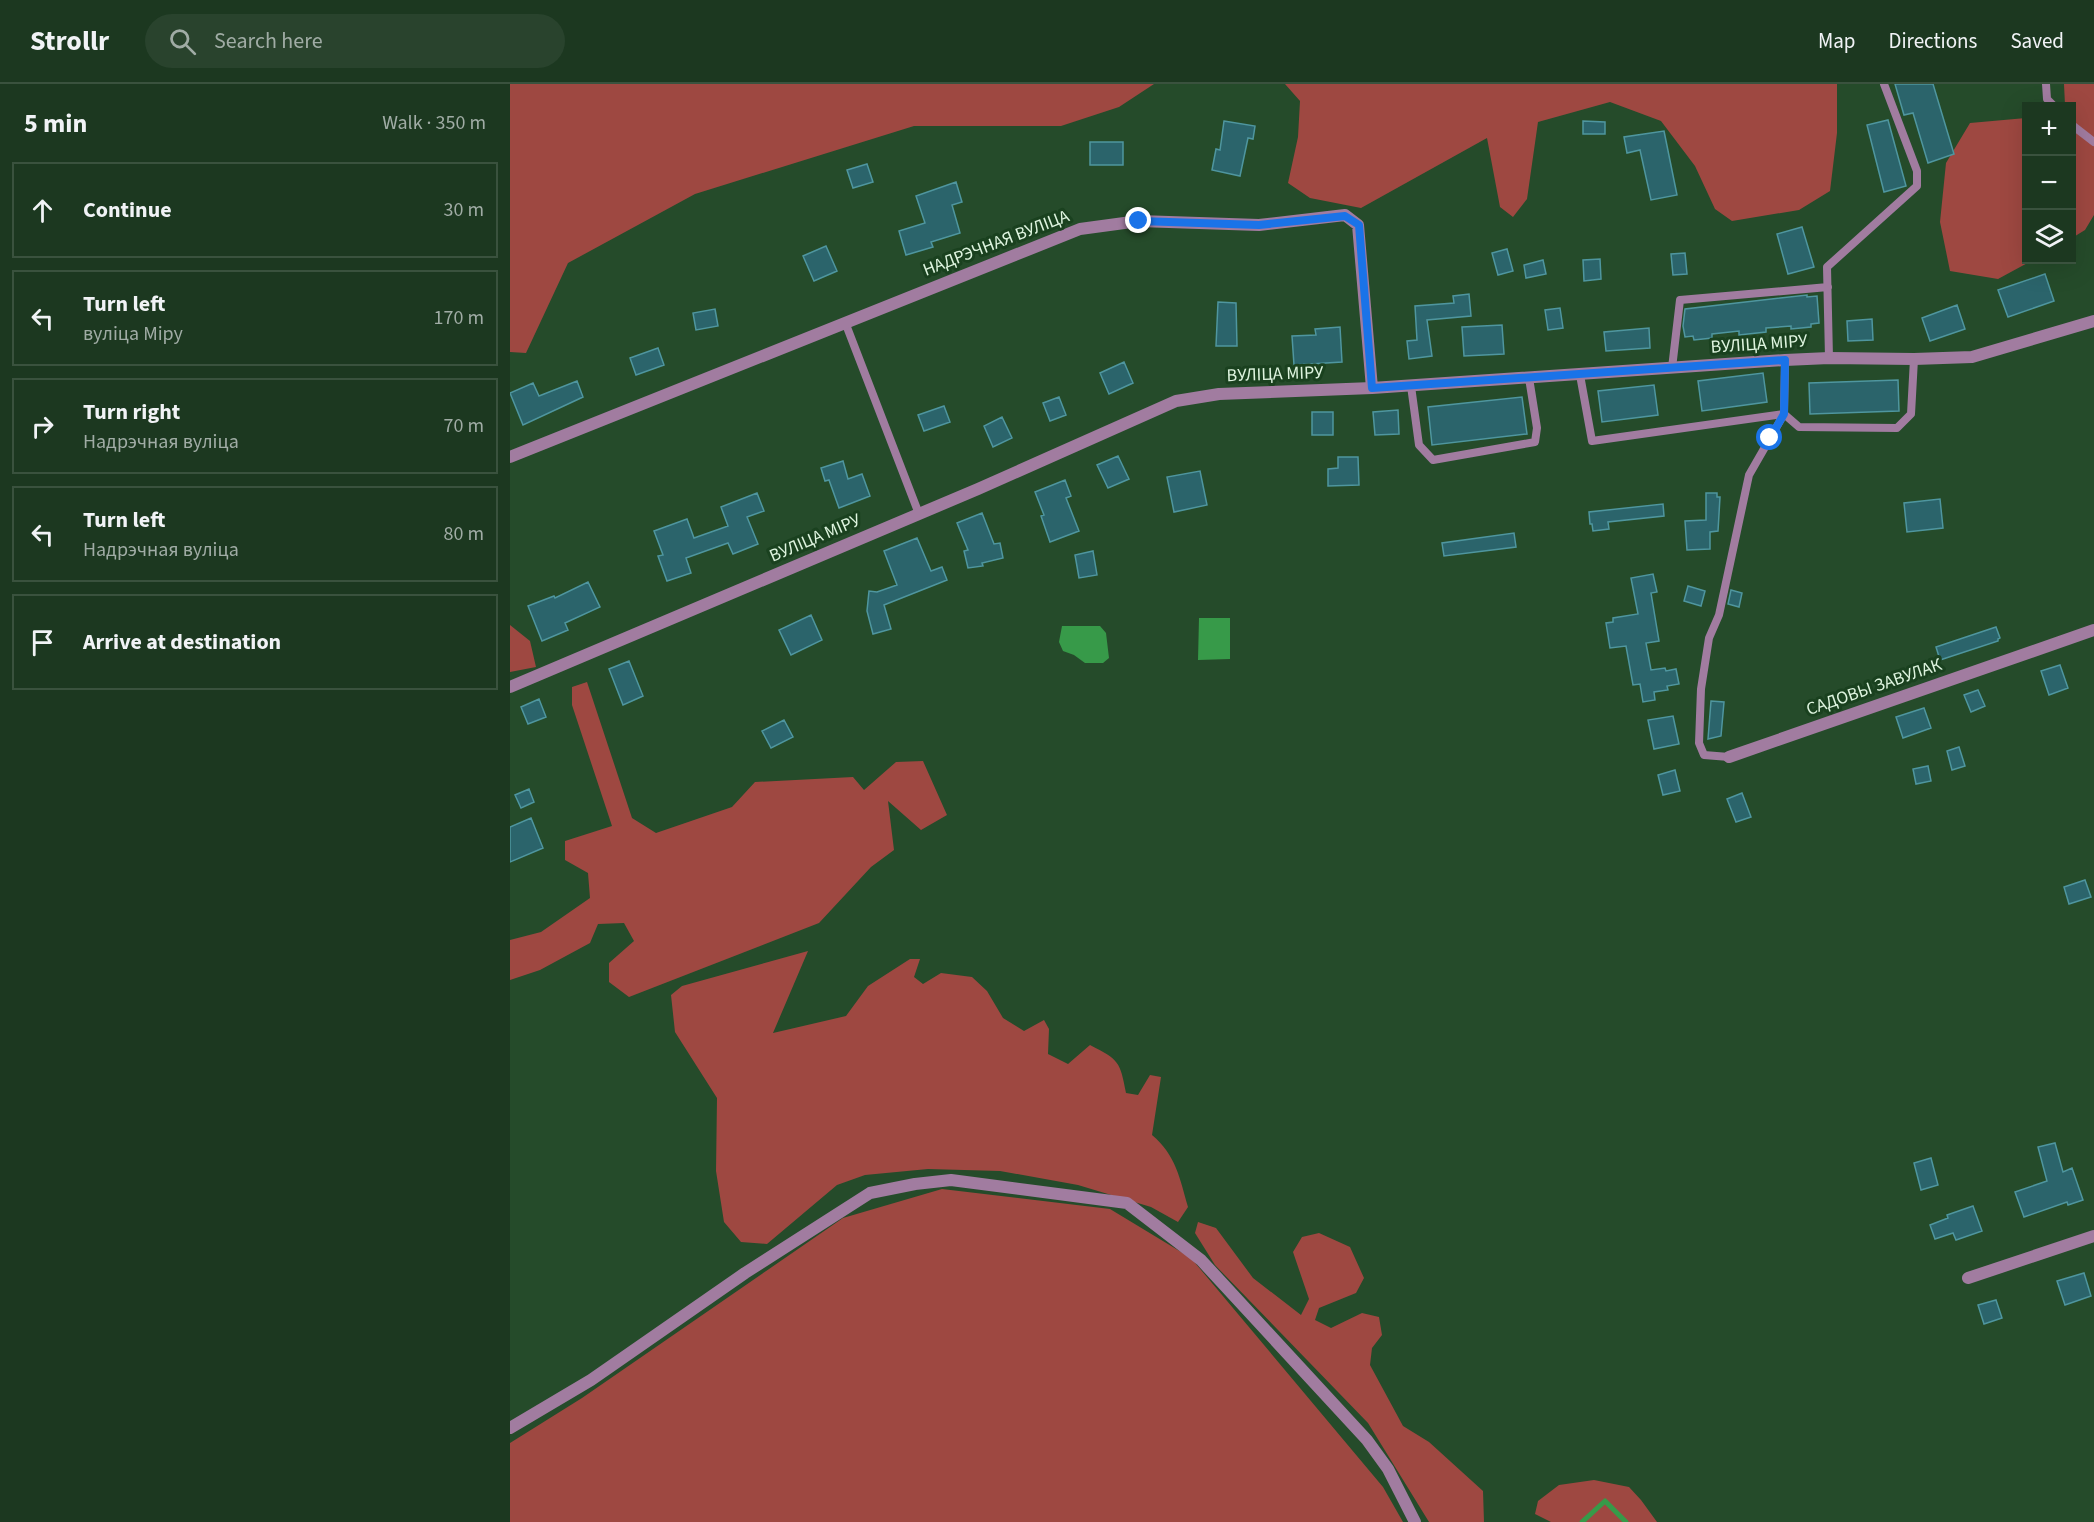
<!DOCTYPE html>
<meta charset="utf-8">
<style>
body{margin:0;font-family:"Source Sans 3",sans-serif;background:#29432d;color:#f1f3f6}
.controls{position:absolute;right:18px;top:18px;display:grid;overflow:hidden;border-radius:0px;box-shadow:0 6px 24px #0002}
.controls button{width:54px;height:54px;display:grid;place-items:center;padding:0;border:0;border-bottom:2px solid #3a523e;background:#1c3820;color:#f1f3f6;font:30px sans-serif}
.stop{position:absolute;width:18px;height:18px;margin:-14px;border:4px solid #1a73e8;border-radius:50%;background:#fff}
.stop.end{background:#1a73e8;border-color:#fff;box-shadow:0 2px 6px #0008}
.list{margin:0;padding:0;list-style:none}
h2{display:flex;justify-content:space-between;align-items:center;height:78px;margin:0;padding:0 24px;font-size:26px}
h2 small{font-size:20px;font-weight:400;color:#a0aca5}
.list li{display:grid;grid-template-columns:39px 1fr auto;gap:18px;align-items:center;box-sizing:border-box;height:96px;margin:0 12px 12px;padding:0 12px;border:2px solid #3a523e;border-radius:0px}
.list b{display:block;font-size:22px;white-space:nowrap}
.list p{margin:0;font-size:20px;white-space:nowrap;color:#a0aca5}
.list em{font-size:20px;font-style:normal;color:#a0aca5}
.icon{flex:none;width:33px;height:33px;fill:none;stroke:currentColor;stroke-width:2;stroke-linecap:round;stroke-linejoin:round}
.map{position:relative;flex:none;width:1584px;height:1438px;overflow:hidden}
header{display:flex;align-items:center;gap:36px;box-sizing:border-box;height:84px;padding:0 30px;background:#1c3820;border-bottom:2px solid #3a523e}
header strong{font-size:28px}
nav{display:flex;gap:33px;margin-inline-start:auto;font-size:21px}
.search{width:420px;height:54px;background:#29432d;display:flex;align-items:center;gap:15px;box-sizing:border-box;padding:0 21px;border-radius:33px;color:#a0aca5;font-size:22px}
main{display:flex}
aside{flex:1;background:#1c3820}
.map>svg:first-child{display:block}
</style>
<header>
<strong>Strollr</strong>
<div class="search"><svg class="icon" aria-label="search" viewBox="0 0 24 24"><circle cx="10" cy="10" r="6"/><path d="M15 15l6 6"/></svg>Search here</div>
<nav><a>Map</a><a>Directions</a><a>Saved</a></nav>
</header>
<main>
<aside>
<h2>5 min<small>Walk · 350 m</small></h2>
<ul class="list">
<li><svg class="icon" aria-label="ahead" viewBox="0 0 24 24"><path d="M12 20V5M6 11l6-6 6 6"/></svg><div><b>Continue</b></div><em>30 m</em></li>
<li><svg class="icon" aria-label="left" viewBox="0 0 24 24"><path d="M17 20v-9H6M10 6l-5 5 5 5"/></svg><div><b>Turn left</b><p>вуліца Міру</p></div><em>170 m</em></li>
<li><svg class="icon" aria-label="right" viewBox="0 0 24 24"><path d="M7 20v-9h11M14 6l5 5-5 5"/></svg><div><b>Turn right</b><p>Надрэчная вуліца</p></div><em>70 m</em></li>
<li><svg class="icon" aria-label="left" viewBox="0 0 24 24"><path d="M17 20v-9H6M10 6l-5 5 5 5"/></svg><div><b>Turn left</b><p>Надрэчная вуліца</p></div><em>80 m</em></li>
<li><svg class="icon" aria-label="arrive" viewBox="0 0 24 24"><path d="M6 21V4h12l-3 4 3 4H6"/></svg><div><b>Arrive at destination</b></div></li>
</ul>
</aside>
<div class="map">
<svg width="1584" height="1438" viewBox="0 0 1584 1438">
<rect width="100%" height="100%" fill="#254b2a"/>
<path fill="#9e4841" d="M0 0H644L609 23 551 42H404L185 110 58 179 16 269 0 268Z
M775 0H1327V49L1320 107 1289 126 1222 137 1205 125 1185 82 1151 37 1100 18 1028 38 1017 115 1003 133 990 123 977 54 851 124 800 114 778 99 788 53 790 17Z
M1554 0H1584V131L1575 146 1562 154V22H1553L1555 21Z
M1516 34V176H1523L1488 195 1440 187 1430 138 1436 79 1460 39Z
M0 541 20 557 26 583 0 588Z
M77 598 122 734 146 749 222 723 245 698 343 693 354 706 386 678 413 677 437 731 411 746 378 717 384 766 361 783 309 839 119 913 99 898V879L124 857 114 839 88 840 80 859 30 886 0 896V856L31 848 80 814 78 789 55 776V757L102 742 62 621V603Z
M298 867 263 949 336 932 358 902 400 875H410L404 893 413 900 431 889 462 893 477 907 493 934 514 947 534 936 539 945 538 970 558 980 580 961C609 976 610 977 616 1009L628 1011 640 991 651 993 642 1051C666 1071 670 1095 678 1123L668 1138 641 1123 568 1101 490 1087 418 1085 355 1091 327 1101 257 1160 231 1158 214 1138 206 1087 207 1014 165 948 161 911 172 902Z
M432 1105 600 1125 681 1174 873 1403 893 1438H0V1359L72 1314 333 1134Z
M688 1138 706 1144 743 1194 791 1231 799 1215 783 1168 792 1153 809 1149 840 1163 854 1194 846 1209 809 1224 805 1236 821 1244 852 1229 869 1233 872 1251 862 1264 860 1281 893 1342 919 1358 973 1407 974 1438H919L858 1339 705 1181 685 1149Z
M1084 1396 1119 1403 1131 1416 1147 1438H1041L1025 1430 1028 1417 1049 1401Z"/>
<path fill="#379a49" d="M689 534H720V575L688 576Z
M552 542H590L596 549 599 574 593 579H575L564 571 553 567 549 558Z"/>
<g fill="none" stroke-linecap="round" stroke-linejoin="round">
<path stroke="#379a49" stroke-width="5" d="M1072 1438 1095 1417 1116 1438"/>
</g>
<path fill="#2b646b" stroke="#4f969f" stroke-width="1.5" d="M1385 0H1423L1444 70 1418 79 1403 29 1394 31Z
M1378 36 1396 102 1374 108 1357 41Z
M714 37 745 42 743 55 738 54 730 92 702 86 706 65 710 66Z
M1073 37 1095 38V50H1073Z
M1154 47 1167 111 1141 116 1130 66 1117 69 1114 53Z
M580 58H613V81H580Z
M357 80 363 98 343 104 337 86Z
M446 98 452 118 442 121 450 149 421 158 423 163 396 171 389 147 415 139 406 112Z
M1292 143 1304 183 1278 190 1267 150Z
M316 162 327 187 304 197 293 172Z
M997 165 1003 187 988 191 982 169Z
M1175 169 1177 190 1163 191 1161 170Z
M1090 175 1091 195 1074 197 1073 176Z
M1033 176 1036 190 1016 194 1014 181Z
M1535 190 1544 217 1498 233 1488 206Z
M959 210 961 232 917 236 922 272 899 275 897 257 907 256 905 222 944 219 943 212Z
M1297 211V213L1307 212 1309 239 1301 240V243L1281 245V242L1256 244V248L1229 251V247L1202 250V254L1184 256 1183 252 1175 253 1173 242 1175 225Z
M708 218 726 219 727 262H706Z
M1447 221 1455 245 1420 257 1412 234Z
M1050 224 1053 244 1038 246 1035 226Z
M205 225 208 242 186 246 183 229Z
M1362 235 1363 256 1338 257 1337 237Z
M992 241 994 270 954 272 952 243Z
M830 243 832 278 784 281 782 252 806 251 805 245Z
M1139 244 1140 264 1096 267 1094 248Z
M148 264 154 281 126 291 120 274Z
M614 278 623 299 599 310 590 289Z
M1253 289 1257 318 1192 327 1188 297Z
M1388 296 1389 327 1300 330 1299 299Z
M67 297 73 313 13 341 0 309 23 299 29 312Z
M1144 301 1148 331 1092 338 1088 307Z
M549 313 556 331 540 337 533 319Z
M1012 313 1017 350 922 361 918 323Z
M434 322 440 338 414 347 408 331Z
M888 326 889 350 865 351 863 328Z
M802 328H823V351H802Z
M492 333 502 354 483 363 474 342Z
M608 372 619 395 598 404 587 381Z
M828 373H848L849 401 818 402V385L828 384Z
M333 377 338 395 352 390 360 412 329 424 319 396 315 397 311 384Z
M690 387 697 421 664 428 657 393Z
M555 396 561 412 556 414 569 447 540 458 531 432 534 431 525 408Z
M247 409 254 427 237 433 248 460 223 470 218 459 176 474 181 489 157 497 148 472 153 471 144 447 177 435 184 454 218 442 211 423Z
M1196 409H1207V413H1210L1208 447 1200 448V465L1177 466 1175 437 1196 436Z
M1430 415 1433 444 1397 448 1394 419Z
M1153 420 1154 432 1098 438 1099 445 1083 447 1082 440H1080L1079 428Z
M472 429 484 460 490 459 493 474 472 479 473 482 458 484 454 467 458 466 447 439Z
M1004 449 1006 463 934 472 932 459Z
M407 454 421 487 432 483 437 496 374 521 381 545 363 550 357 527 359 507 367 508 387 501 374 467Z
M583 467 587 491 569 494 565 471Z
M1143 490 1147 508 1141 509 1149 557 1136 559 1141 586 1155 584 1156 587 1166 585 1169 600 1157 602 1158 606 1144 608 1145 616 1133 618 1130 600 1123 601 1116 562 1100 564 1096 539 1103 538V534L1128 530 1121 494Z
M78 498 90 523 55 539 58 546 32 557 18 522 44 512 45 514Z
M1178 502 1195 507 1191 522 1174 517Z
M1221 506 1232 509 1229 523 1218 520Z
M301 531 312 556 281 571 269 546Z
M1486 543 1490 554 1488 555V557L1430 576 1426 563Z
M119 577 133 612 113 621 99 585Z
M1550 581 1558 604 1539 611 1531 587Z
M1468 606 1475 622 1461 628 1454 611Z
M29 615 36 633 18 640 11 623Z
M1201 617 1214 618 1211 652 1198 655Z
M1414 624 1421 644 1393 654 1386 633Z
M1163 632 1169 660 1144 665 1138 636Z
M274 636 283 653 261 664 252 647Z
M1449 663 1455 682 1442 686 1437 667Z
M1418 682 1421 697 1406 700 1403 685Z
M1165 686 1170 707 1153 711 1148 691Z
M19 705 24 718 11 724 5 711Z
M1232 709 1241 733 1226 738 1217 715Z
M21 734 33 764 0 778V743Z
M1575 796 1581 813 1559 820 1554 803Z
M1545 1059 1553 1088 1562 1084 1573 1116 1558 1121 1557 1118 1514 1133 1505 1108 1537 1097 1528 1063Z
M1421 1074 1428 1101 1411 1106 1404 1079Z
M1463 1122 1472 1147 1446 1156 1443 1149 1425 1155 1420 1141 1438 1134 1437 1131Z
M1574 1189 1581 1212 1555 1221 1547 1197Z
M1486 1216 1492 1234 1474 1240 1468 1221Z"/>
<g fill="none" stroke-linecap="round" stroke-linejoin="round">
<path stroke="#a17ca0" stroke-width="8" d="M1536 0 1537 15 1544 22
M1562 41 1584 58
M335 238 409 430
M1319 274 1317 183 1407 102V87L1374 0
M1275 276 1274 330 1289 343 1387 344 1401 330 1404 275
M1162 284 1170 216 1318 203
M1070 291 1082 357 1274 330
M901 302 909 361 923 376 1025 358 1027 344 1019 294
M1219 673 1194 671 1189 659 1191 605 1199 554 1209 531 1239 391 1274 330"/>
<path stroke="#a17ca0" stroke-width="12" d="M0 373 570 145 629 137 749 141 835 131 848 141 862 304
M0 603 468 405 666 317 709 310 862 304 1275 276 1319 274 1404 275 1462 273 1584 237
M1219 673 1584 546
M1458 1194 1584 1152
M0 1344 81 1296 235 1189 360 1109 405 1100 441 1096 617 1119 691 1176 857 1356 878 1385 905 1438"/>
</g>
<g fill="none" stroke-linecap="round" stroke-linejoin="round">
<path stroke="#1a73e8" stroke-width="8" d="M629 137 749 141 835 132 849 141 862 304 1275 276 1274 330 1260 354"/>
</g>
<g text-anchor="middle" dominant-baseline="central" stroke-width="6" stroke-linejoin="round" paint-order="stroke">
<g font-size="18" fill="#def4df" stroke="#1a411f">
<text transform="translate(486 159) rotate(-21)">НАДРЭЧНАЯ ВУЛІЦА</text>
<text transform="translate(1249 260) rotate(-4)">ВУЛІЦА МІРУ</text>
<text transform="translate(765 290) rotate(-2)">ВУЛІЦА МІРУ</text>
<text transform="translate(305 454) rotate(-23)">ВУЛІЦА МІРУ</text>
<text transform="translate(1364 603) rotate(-19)">САДОВЫ ЗАВУЛАК</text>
</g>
</g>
</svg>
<div class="controls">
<button>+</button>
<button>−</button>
<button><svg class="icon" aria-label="layers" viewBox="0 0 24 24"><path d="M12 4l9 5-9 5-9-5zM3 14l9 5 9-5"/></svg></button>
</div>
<div class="stop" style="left:1260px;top:354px"></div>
<div class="stop end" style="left:629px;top:137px"></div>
</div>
</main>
